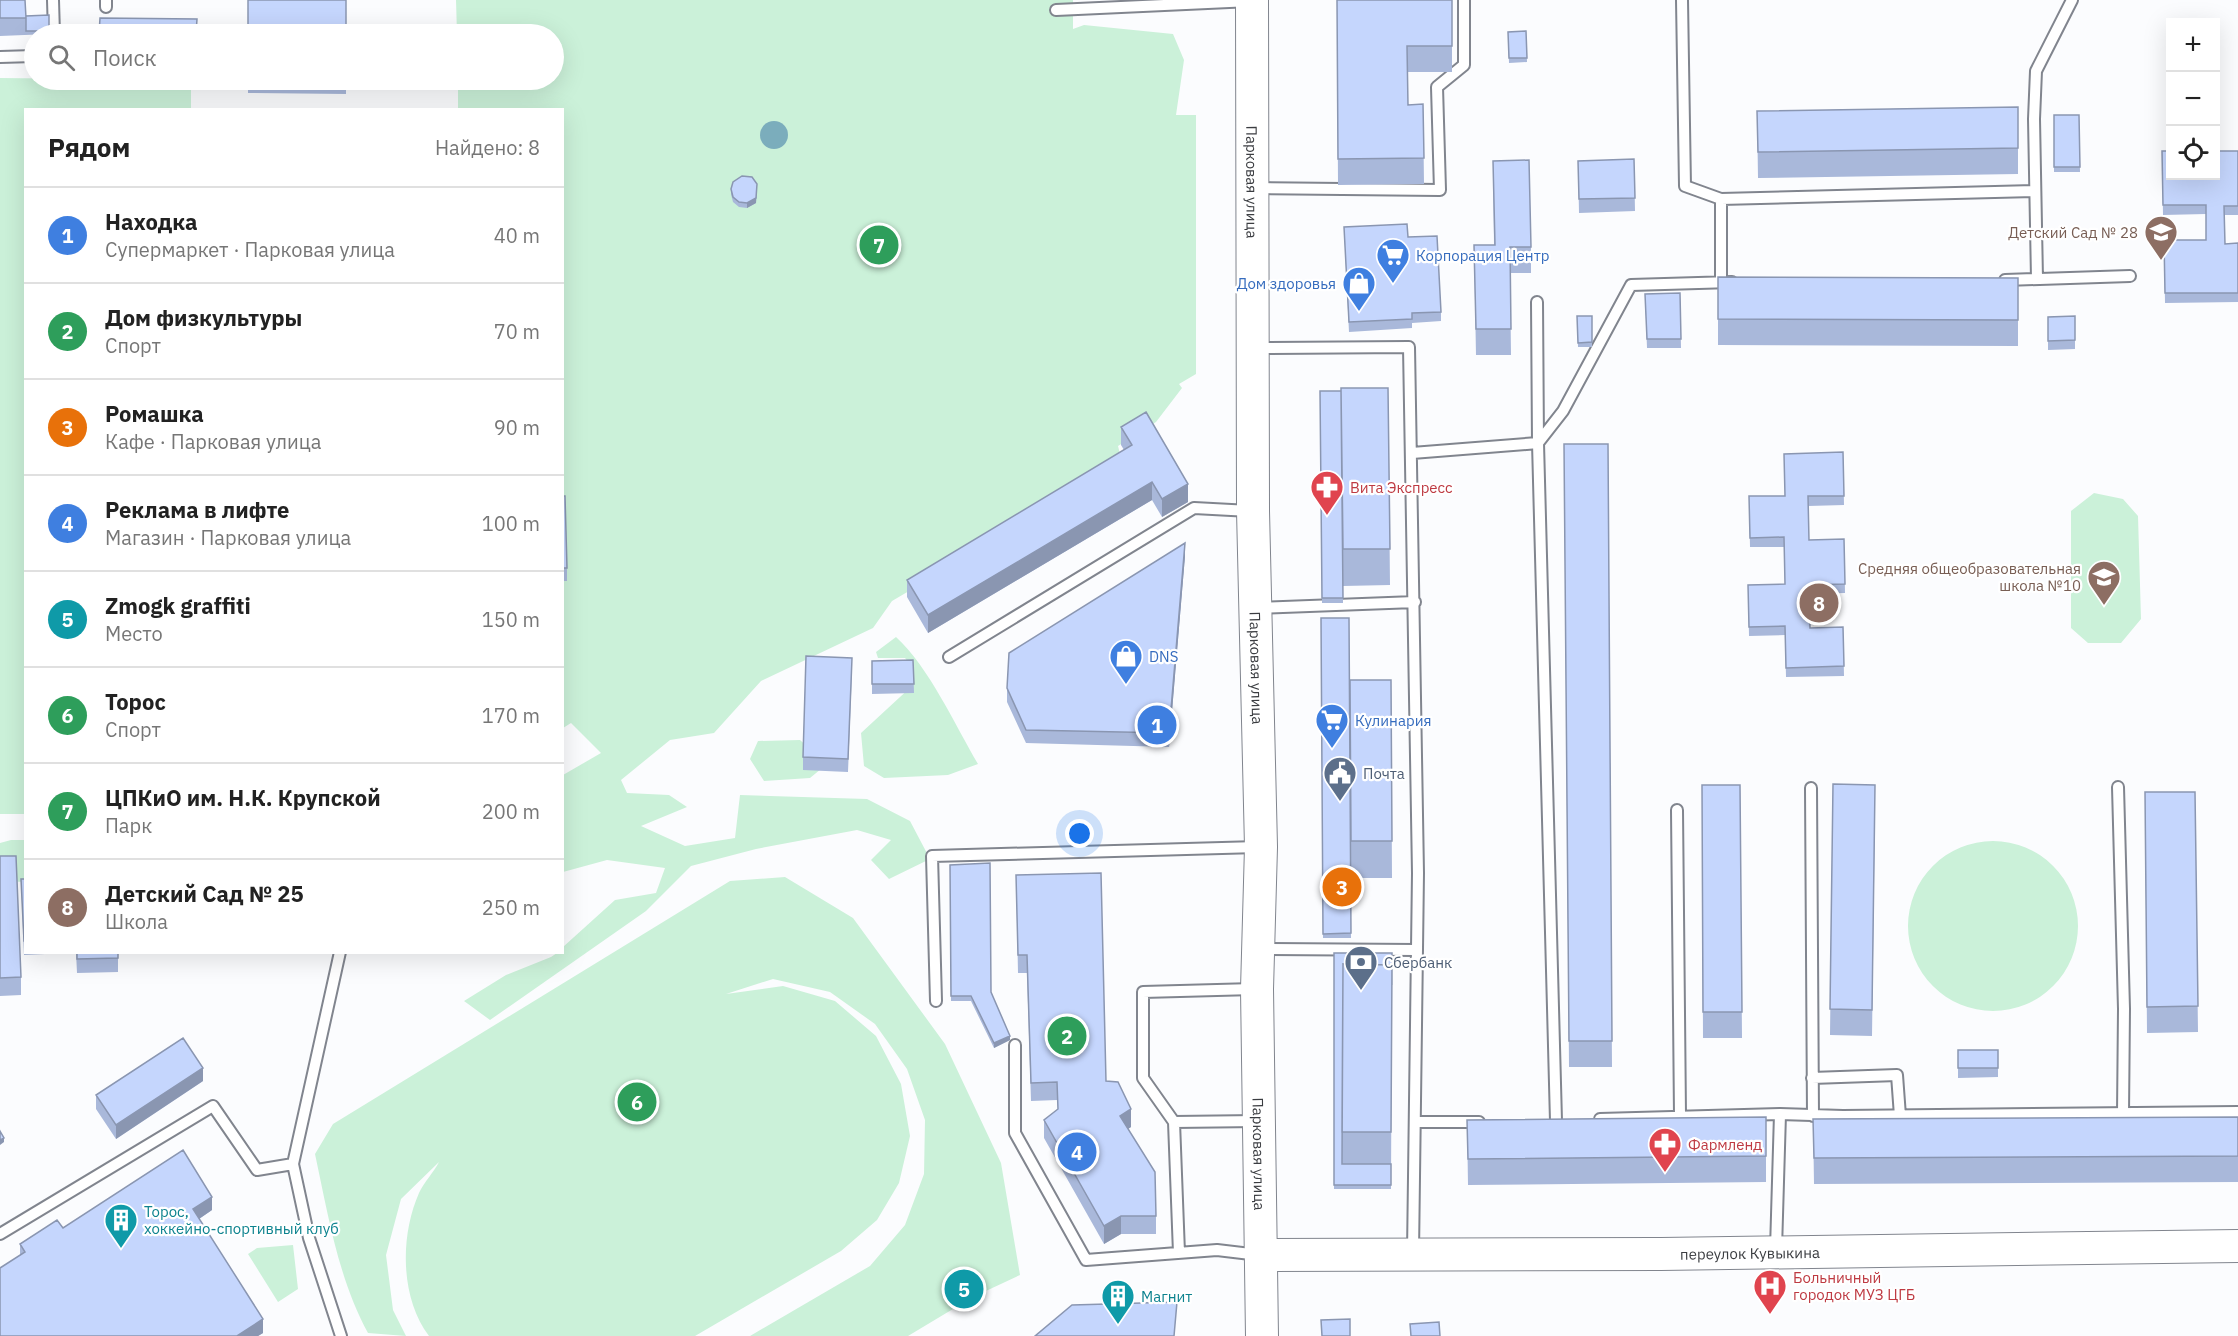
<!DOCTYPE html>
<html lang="ru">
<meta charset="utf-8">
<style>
body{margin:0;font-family:"IBM Plex Sans",sans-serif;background:#f6f6f6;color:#222}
.controls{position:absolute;right:18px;top:18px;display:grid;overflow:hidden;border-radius:0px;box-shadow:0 6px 24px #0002}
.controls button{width:54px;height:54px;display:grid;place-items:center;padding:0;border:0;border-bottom:2px solid #e0e0e0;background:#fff;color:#222;font:30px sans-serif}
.you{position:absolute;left:1080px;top:834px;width:21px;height:21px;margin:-15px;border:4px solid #fff;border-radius:50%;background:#1a73e8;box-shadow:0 0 0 9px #1a73e833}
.badge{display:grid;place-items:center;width:39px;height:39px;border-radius:50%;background:#2563eb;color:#fff;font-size:20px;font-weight:700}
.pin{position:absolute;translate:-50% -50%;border:3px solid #fff;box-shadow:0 2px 6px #0006}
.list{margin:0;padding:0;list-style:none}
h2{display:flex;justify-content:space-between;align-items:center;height:78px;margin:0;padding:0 24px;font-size:26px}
h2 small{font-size:20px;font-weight:400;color:#767676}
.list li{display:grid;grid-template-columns:39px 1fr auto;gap:18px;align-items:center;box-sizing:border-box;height:96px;padding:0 24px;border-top:2px solid #e0e0e0}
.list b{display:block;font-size:22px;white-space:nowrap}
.list p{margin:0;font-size:20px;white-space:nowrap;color:#767676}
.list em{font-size:20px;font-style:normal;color:#767676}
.icon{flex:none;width:33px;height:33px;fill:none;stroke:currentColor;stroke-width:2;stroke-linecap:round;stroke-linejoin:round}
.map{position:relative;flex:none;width:2238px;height:1336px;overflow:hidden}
.search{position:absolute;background:#fff;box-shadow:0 6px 24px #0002;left:24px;top:24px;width:540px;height:66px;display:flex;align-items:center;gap:15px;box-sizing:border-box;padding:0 21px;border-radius:33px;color:#767676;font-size:22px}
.panel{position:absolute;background:#fff;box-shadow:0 6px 24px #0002;left:24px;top:108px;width:540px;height:846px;border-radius:0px}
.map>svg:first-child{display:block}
</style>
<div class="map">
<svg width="2238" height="1336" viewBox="0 0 2238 1336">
<rect width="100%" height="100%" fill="#fbfcfe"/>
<path fill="#cbf1d9" d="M456 0H1073V29L1084 25 1173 34 1184 60 1176 115H1196V374L1179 384 1182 388 1156 422 1118 446 1121 458 1098 480 892 601 873 628 761 681 714 733 670 740 621 780 627 793 669 795 687 807 641 826 685 846 735 838 740 795 867 799 910 821 930 859 889 879 871 860 891 840 857 830 756 849 691 866 646 911 490 1020 464 1001 506 975 551 957 557 953 562 952 563 947 615 900 656 893 665 868 607 860 563 872V775L601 753 571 723 563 728 562 110 458 109V80H554V34H457Z
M0 78 191 80V109L26 110 25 814H0Z
M2094 493 2123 499 2138 516 2141 619 2121 643H2088L2071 628V511Z
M896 637C929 667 955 725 978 764L948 775 884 778 864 766 861 733 913 685 914 668 905 658H878L876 652Z
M800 740 827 764 810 778 764 781 750 759 758 741Z
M11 840H25V882L0 881V843Z
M1908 926a85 85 0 1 1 170 0a85 85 0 1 1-170 0Z
M785 877 853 918 945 1044 1001 1163 1020 1275 973 1297 908 1336H750L870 1266 905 1225 924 1174 925 1120 907 1069 875 1024 830 992 773 979 726 994 783 986 835 1001 876 1036 901 1084 910 1136 899 1183 877 1220 841 1251 695 1336H429C400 1298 400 1236 419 1193 424 1182 434 1172 439 1162L401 1199 386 1255 393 1310 406 1336 368 1333C338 1278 328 1214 315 1154L333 1124 730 881Z
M293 1245 298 1289 278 1302 248 1254 257 1248Z"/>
<path fill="#7badbc" d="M760 135a14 14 0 1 1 28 0a14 14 0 1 1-28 0Z"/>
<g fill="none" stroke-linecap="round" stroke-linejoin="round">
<defs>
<path id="service" d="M53 0 54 34
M106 0V7
M1682 0 1685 186 1721 199V282
M1056 10 1251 1
M0 57 34 56
M1256 188 1440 190 1437 87 1464 65V0
M1721 199 2035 191
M2037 279 2034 119 2036 71 2072 0
M2005 280 2130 276
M1537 302 1538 443 1556 1121
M1254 348 1409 347 1418 873 1413 1253
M1412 453 1538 443 1563 411 1631 285 1732 282
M1257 608 1415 602
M949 657 1194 508 1250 511
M2118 787 2124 1009 2123 1114
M1811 788 1813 1116
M1677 810 1680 1115
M1260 949 1416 950
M340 952 293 1164 309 1238 341 1336
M936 1001 932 856 1258 847
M1015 1045V1133L1086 1260 1217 1250 1259 1255
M1812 1078 1897 1075 1900 1116
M1600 1119 1780 1114 1843 1116 2238 1112
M1174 1122 1258 1121
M1415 1122H1479
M0 1234 213 1106 257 1170 293 1164
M1776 1249 1780 1114
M1179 1253 1174 1122 1143 1078V992L1254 989"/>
<g id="secondary">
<path id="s1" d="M1252 0 1253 511 1261 847 1257 989 1262 1336"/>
<path id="s2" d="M1261 1255 1661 1254 2238 1246"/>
</g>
</defs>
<use href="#service" stroke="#81858e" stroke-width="14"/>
<use href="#secondary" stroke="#81858e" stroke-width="34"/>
<use href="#service" stroke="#fff" stroke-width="10"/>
<use href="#secondary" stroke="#fff" stroke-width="32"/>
</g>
<path fill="#a9b8da" d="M0 0 26 16 49 15V34L0 36Z
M1337 0H1452V72H1408V105L1423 104 1424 184 1338 185Z
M1526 31 1527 62 1509 63 1508 32Z
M248 80H346V94L248 93Z
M2018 107V174L1758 178 1757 111Z
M2054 115H2079L2080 172H2054Z
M2162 151H2238V215H2225V244L2238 243V302L2165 303 2164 240H2206V214L2163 215Z
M1634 159 1635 211 1579 213 1578 161Z
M1493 161 1531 247V273H1510L1511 355H1476L1474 245H1494Z
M757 188 756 203 747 208 739 207 733 202 731 194V189Z
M1344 227 1408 237 1441 312V321L1412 323V328L1349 332Z
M1718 277 2018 278V346L1718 345Z
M1680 293 1681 348H1647L1645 294Z
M1577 316H1592V347H1578Z
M2075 316V349L2048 350V317Z
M1388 388 1390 585 1343 586 1342 445 1343 603H1322L1320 391H1341Z
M1121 427 1188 502 1162 517 1152 500 928 633 907 597V580L1124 450 1121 445Z
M1564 444H1608L1612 1067H1569Z
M1843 452 1844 505 1808 506 1809 540 1844 539 1845 593 1809 594 1810 628 1843 627 1844 676 1786 677 1785 635 1749 636 1748 585 1785 584 1784 547H1750L1749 496H1785Z
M562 496 567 568V581H562Z
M1185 556 1169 747 1026 743 1007 702V688Z
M1321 618H1349L1351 938H1323Z
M913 660 914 693 872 694V661Z
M852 671 848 772 803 770V757Z
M1350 680H1391L1392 878H1351Z
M1833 784 1875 811 1872 1036 1830 1035Z
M1702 785H1740L1742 1038H1703Z
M2145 792H2195L2198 1032 2147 1033Z
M0 856 21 977V995L0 996Z
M950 865 991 992 1010 1040 994 1048 971 1001H951Z
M1016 875 1106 1081 1131 1127 1128 1129 1156 1216V1234H1121L1104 1244 1044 1138V1120L1058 1109 1057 1100 1031 1101 1027 973H1018Z
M21 879H26V952H45V954L24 955Z
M76 952H118V972L77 973Z
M1334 953H1392L1391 1189H1334Z
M1958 1050H1998V1077L1958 1078Z
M203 1081 116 1139 96 1109V1095Z
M1766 1117V1182L1468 1185 1467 1120Z
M2238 1117V1182L1814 1184 1813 1119Z
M212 1210 199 1219 263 1333 258 1336H0L20 1256V1244L63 1228Z"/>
<path fill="#8a96b1" d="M757 184 756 203 747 208V203Z
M1152 482V500L928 633V615Z
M1188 484V502L1162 517V499Z
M1185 543V556L1169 747V733Z
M1010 1036V1040L994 1048V1043Z
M203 1068V1081L116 1139V1125Z
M1131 1109V1127L1120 1134V1116Z
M4 1138V1142L0 1145V1140Z
M212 1197V1210L193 1223V1209Z
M1121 1216V1234L1104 1244V1226Z
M263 1319V1333L258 1336H237Z"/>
<path fill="#c5d6fd" stroke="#8a96b1" stroke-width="1.5" d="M0 0H25L26 18H0Z
M248 0H346V34H248Z
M1337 0H1452V46H1407L1408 105 1423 104 1424 158 1338 159Z
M49 15V31H26V16Z
M100 18 197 19 196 34H99Z
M1526 31 1527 58H1509L1508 32Z
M2018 107V148L1758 152 1757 111Z
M2054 115H2079L2080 167H2054Z
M2162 151H2170V176H2216V151H2238V206H2224L2225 244 2238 243V293H2165L2164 240H2206V205H2163Z
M1634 159 1635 198 1579 199 1578 161Z
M1529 160 1531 247H1510L1511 329H1476L1474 245H1495L1493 161Z
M742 176 752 177 757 184 756 198 747 203 739 202 733 197 731 189 733 182Z
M1407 224 1408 237 1437 236 1441 312 1412 313V319L1349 322 1344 227Z
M1718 277 2018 278V320L1718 319Z
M1680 293 1681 339H1647L1645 294Z
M1577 316H1592V342L1578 343Z
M2075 316V340L2048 341V317Z
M1341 388H1388L1390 549H1343Z
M1320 391H1341L1343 598H1322Z
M1146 412 1188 484 1162 499 1152 482 928 615 907 580 1132 445 1121 427Z
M1564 444H1608L1612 1041H1569Z
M1843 452 1844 496H1808L1809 540 1844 539 1845 584 1809 585 1810 628 1843 627 1844 666 1786 668 1785 626 1749 627 1748 585 1785 584 1784 537 1750 538 1749 496H1785L1784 454Z
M562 496H565L567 568H562Z
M1185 543 1169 733 1026 730 1007 688 1009 653Z
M1321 618H1349L1351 933 1323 934Z
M806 656 852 658 848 759 803 757Z
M913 660 914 684H872V661Z
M1350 680H1391L1392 841H1351Z
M1833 784 1875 785 1872 1010 1830 1009Z
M1702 785H1740L1742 1012H1703Z
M2145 792H2195L2198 1006 2147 1007Z
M0 856H16L21 977 0 978Z
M990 863 991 992 1010 1036 994 1043 971 996H951L950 865Z
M1101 873 1106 1081 1118 1082 1131 1109 1120 1116 1155 1172 1156 1216H1121L1104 1226 1044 1120 1058 1109 1057 1082 1031 1083 1027 955H1018L1016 875Z
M21 879H26V941H24Z
M77 952H118V958L77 959Z
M1334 953H1392V985V965L1343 964 1342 1164H1391V1185H1334Z
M1343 964 1392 965 1391 1132H1342Z
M183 1038 203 1068 116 1125 96 1095Z
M1958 1050H1998V1068H1958Z
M1766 1117V1156L1468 1159 1467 1120Z
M2238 1117V1156L1814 1158 1813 1119Z
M0 1131 4 1138 0 1140Z
M183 1150 212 1197 193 1209 263 1319 237 1336H0V1268L25 1252 20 1244 57 1220 63 1228Z
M1177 1302 1174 1336H1035L1072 1305Z
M1350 1319V1336H1322L1321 1320Z
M1439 1322 1440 1336H1411L1410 1324Z"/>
<defs>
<symbol id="school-pin" viewBox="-11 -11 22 30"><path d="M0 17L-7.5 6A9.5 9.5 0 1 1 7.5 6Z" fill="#8d6e63" stroke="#fff"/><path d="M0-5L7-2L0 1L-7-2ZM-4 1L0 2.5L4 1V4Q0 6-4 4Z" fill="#fff"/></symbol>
<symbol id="supermarket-pin" viewBox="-11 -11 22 30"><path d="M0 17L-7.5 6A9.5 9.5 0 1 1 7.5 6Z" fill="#3f7fe0" stroke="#fff"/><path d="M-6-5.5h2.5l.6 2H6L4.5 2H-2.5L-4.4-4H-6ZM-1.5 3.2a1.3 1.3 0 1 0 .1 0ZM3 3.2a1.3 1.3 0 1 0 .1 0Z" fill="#fff"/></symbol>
<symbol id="shop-pin" viewBox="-11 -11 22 30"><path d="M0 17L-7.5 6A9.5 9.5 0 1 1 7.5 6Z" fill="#3f7fe0" stroke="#fff"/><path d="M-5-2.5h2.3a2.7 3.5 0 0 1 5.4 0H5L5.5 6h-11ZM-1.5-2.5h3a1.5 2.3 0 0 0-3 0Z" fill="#fff"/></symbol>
<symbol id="pharmacy-pin" viewBox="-11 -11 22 30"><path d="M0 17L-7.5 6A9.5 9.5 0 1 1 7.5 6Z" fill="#e0444e" stroke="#fff"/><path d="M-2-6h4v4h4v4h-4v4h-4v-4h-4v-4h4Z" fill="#fff"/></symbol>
<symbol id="civic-pin" viewBox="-11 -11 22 30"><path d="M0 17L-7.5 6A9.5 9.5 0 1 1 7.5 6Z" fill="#5c6f8a" stroke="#fff"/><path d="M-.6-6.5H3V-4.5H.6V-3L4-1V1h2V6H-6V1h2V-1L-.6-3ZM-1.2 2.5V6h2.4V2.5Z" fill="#fff"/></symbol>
<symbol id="bank-pin" viewBox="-11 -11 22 30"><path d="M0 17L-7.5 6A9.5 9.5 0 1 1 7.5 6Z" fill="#5c6f8a" stroke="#fff"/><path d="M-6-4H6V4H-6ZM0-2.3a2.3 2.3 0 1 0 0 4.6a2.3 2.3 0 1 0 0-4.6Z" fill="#fff"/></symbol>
<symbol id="building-pin" viewBox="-11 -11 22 30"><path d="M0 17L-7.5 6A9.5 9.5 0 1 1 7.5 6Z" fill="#0f9aa8" stroke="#fff"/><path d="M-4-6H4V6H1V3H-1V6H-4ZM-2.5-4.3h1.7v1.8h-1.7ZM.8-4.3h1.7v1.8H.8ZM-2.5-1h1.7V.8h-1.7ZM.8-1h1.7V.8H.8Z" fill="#fff"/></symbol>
<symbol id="hospital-pin" viewBox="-11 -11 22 30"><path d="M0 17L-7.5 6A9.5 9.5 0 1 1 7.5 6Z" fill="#e0444e" stroke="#fff"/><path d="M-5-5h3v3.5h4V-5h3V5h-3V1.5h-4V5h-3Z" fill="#fff"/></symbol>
</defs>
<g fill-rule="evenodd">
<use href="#school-pin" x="2142" y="213" width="38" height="52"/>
<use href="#supermarket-pin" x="1374" y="236" width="38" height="52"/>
<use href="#shop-pin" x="1340" y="264" width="38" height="52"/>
<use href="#pharmacy-pin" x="1308" y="468" width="38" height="52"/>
<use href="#school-pin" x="2085" y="558" width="38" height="52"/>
<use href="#shop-pin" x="1107" y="637" width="38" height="52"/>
<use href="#supermarket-pin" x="1313" y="701" width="38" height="52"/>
<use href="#civic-pin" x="1321" y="754" width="38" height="52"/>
<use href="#bank-pin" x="1342" y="943" width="38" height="52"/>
<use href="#pharmacy-pin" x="1646" y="1125" width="38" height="52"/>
<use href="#building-pin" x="102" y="1201" width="38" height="52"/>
<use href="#hospital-pin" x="1751" y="1267" width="38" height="52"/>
<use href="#building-pin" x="1099" y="1277" width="38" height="52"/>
</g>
<g text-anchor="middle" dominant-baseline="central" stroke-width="4.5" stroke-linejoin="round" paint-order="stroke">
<g font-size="15" fill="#3b3d41" stroke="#fff">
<text stroke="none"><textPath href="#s1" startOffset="182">Парковая улица</textPath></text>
<text stroke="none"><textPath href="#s1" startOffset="668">Парковая улица</textPath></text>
<text stroke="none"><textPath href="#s1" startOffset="1154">Парковая улица</textPath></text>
<text stroke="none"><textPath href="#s2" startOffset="489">переулок Кувыкина</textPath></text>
</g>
<g font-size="15" fill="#785e54" stroke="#fff" text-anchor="end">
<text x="2138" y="232">Детский Сад № 28</text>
<text x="2081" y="568">Средняя общеобразовательная<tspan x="2081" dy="17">школа №10</tspan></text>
</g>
<g font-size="15" fill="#366cbe" stroke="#fff" text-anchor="start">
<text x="1416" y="255">Корпорация Центр</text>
<text x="1336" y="283" text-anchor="end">Дом здоровья</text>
<text x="1149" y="656">DNS</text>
<text x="1355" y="720">Кулинария</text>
</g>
<g font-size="15" fill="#be3a42" stroke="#fff" text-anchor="start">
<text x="1350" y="487">Вита Экспресс</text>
<text x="1688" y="1144">Фармленд</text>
<text x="1793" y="1277">Больничный<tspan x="1793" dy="17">городок МУЗ ЦГБ</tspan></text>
</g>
<g font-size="15" fill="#4e5e75" stroke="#fff" text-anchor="start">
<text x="1363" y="773">Почта</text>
<text x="1384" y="962">Сбербанк</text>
</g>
<g font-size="15" fill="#0d838f" stroke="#fff" text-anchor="start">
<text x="144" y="1211">Торос,<tspan x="144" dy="17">хоккейно-спортивный клуб</tspan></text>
<text x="1141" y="1296">Магнит</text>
</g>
</g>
</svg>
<div class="controls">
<button>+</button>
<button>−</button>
<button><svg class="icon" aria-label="locate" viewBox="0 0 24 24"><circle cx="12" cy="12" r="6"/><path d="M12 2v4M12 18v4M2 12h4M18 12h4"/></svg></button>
</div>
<div class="you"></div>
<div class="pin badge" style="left:1157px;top:725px;background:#3f7fe0">1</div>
<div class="pin badge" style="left:1067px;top:1036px;background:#2e9e5b">2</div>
<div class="pin badge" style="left:1342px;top:887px;background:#e8710a">3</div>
<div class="pin badge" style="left:1077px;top:1152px;background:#3f7fe0">4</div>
<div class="pin badge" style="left:964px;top:1289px;background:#0f9aa8">5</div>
<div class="pin badge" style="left:637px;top:1102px;background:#2e9e5b">6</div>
<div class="pin badge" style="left:879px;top:245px;background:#2e9e5b">7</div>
<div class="pin badge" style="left:1819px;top:603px;background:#8d6e63">8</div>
<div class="search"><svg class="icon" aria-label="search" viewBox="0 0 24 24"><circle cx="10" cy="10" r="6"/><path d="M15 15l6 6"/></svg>Поиск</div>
<section class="panel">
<h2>Рядом<small>Найдено: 8</small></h2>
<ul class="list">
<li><span class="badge" style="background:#3f7fe0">1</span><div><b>Находка</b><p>Супермаркет · Парковая улица</p></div><em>40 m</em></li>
<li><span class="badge" style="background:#2e9e5b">2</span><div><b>Дом физкультуры</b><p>Спорт</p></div><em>70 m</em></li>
<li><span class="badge" style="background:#e8710a">3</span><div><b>Ромашка</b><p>Кафе · Парковая улица</p></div><em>90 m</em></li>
<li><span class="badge" style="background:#3f7fe0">4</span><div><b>Реклама в лифте</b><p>Магазин · Парковая улица</p></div><em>100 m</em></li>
<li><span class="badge" style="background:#0f9aa8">5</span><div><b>Zmogk graffiti</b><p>Место</p></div><em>150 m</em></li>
<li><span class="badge" style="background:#2e9e5b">6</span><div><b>Торос</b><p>Спорт</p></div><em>170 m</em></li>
<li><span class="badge" style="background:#2e9e5b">7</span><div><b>ЦПКиО им. Н.К. Крупской</b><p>Парк</p></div><em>200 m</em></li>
<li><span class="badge" style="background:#8d6e63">8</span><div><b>Детский Сад № 25</b><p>Школа</p></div><em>250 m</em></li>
</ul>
</section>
</div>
